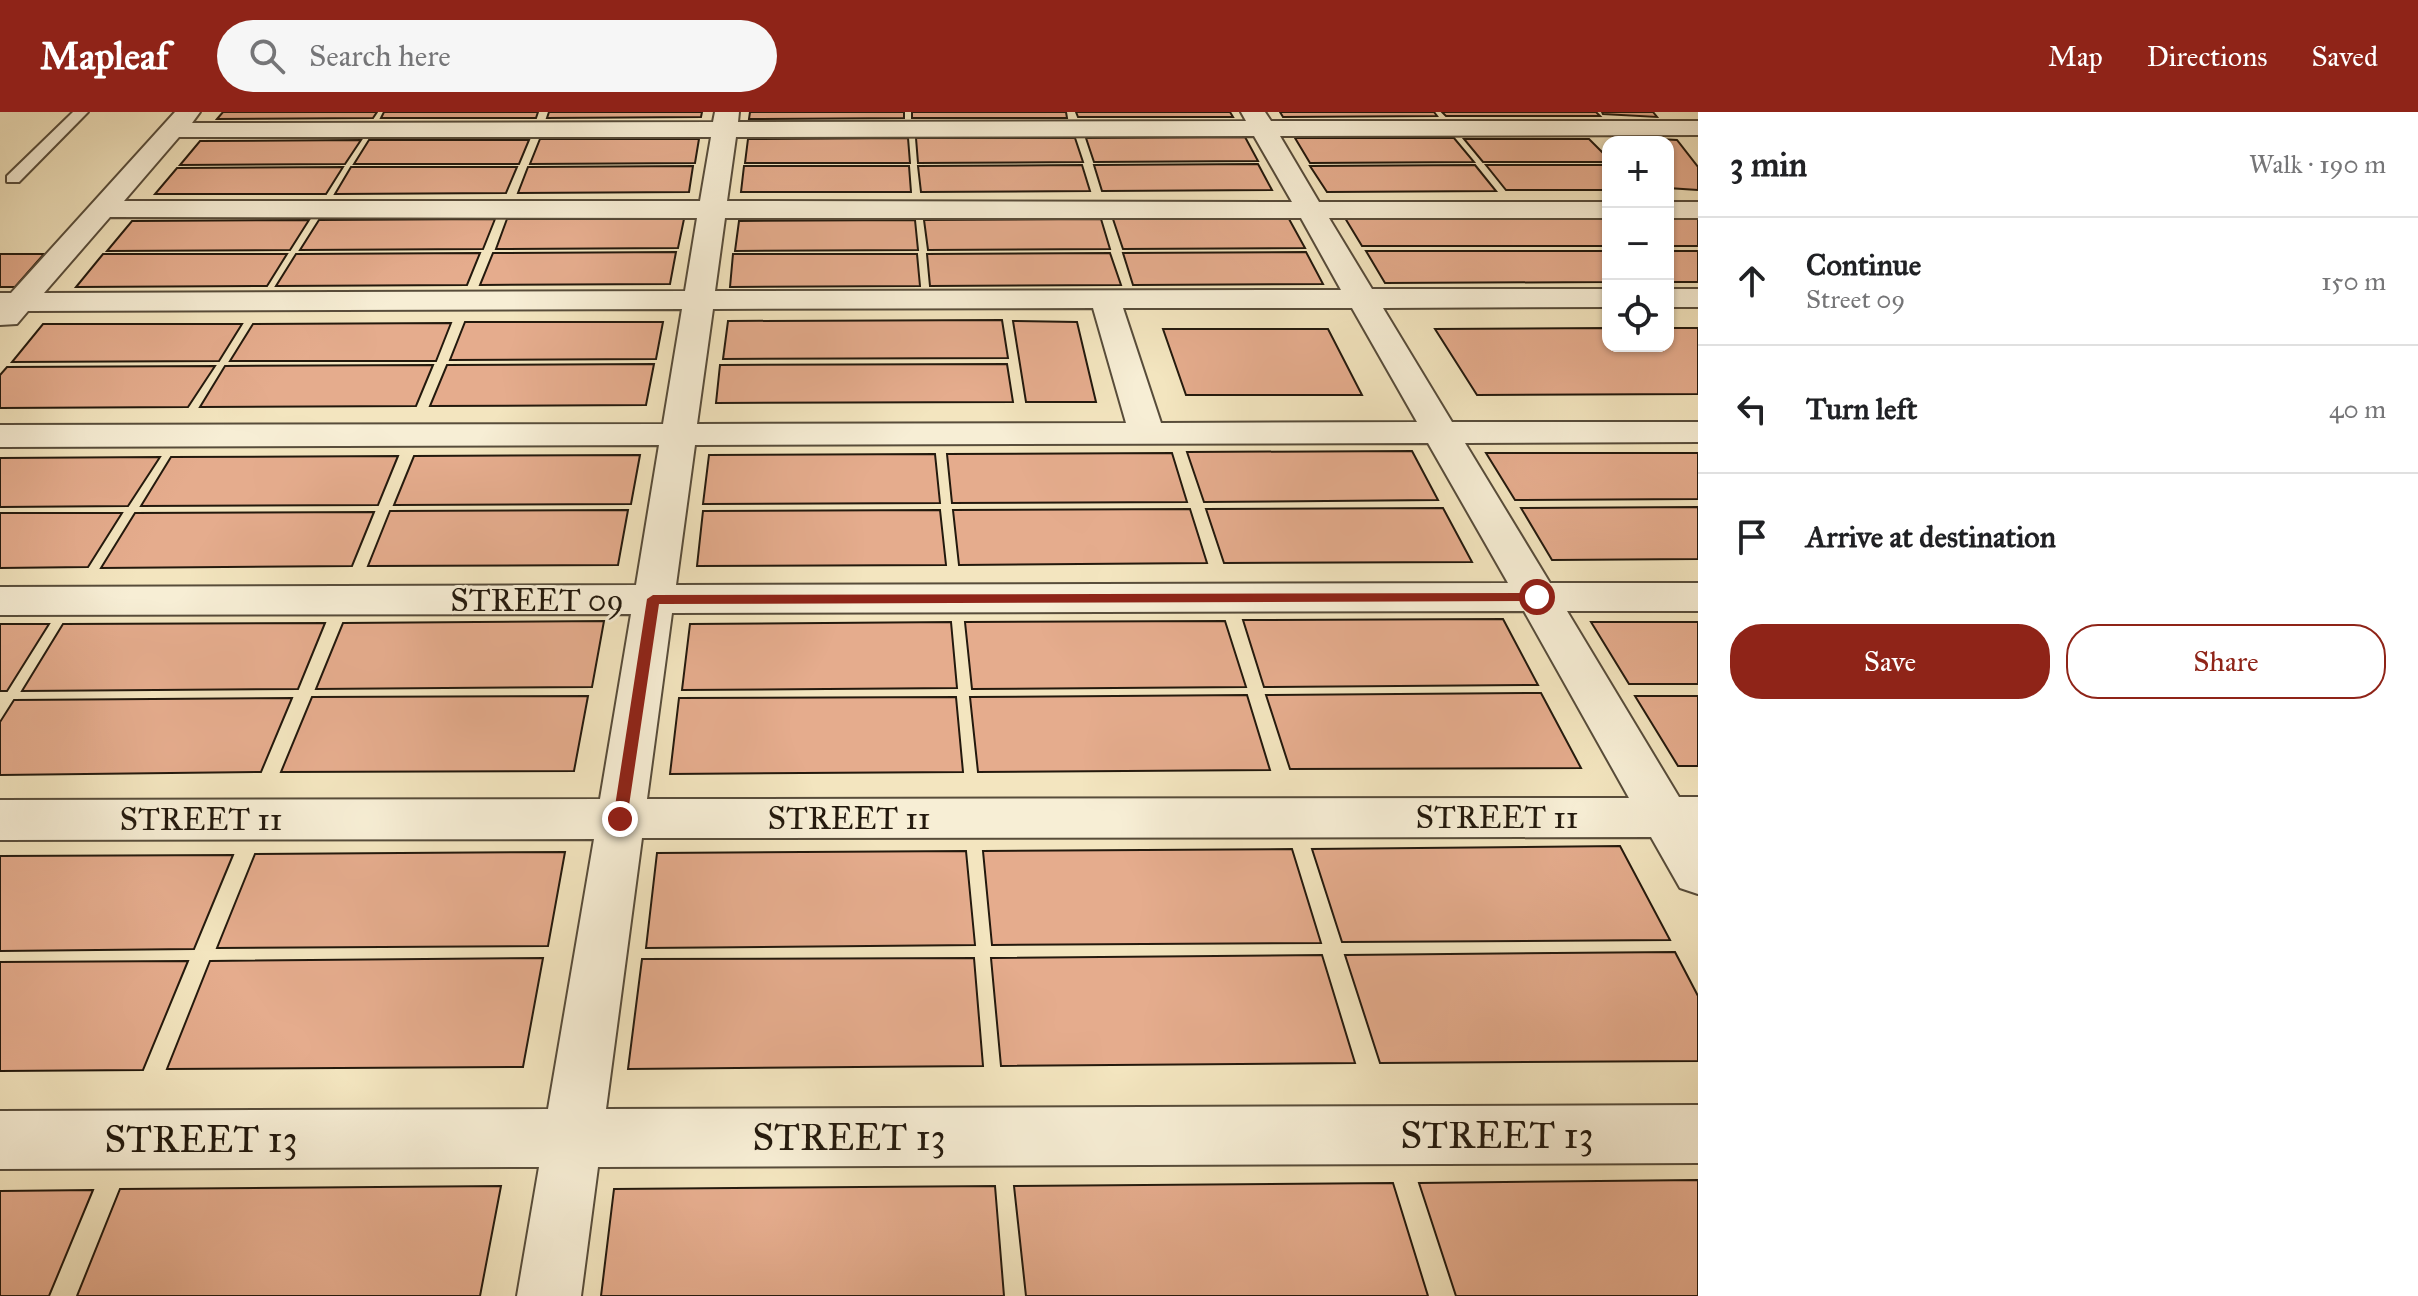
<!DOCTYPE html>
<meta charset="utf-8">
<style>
body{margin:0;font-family:"IM FELL Great Primer",serif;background:#f6f6f6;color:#202124}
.controls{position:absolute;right:24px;top:24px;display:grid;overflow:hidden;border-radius:16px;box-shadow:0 2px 6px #0004}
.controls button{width:72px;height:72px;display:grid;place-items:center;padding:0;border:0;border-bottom:2px solid #e0e0e0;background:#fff;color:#202124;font:40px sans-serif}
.stop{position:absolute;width:24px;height:24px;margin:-18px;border:6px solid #8f2418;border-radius:50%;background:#fff}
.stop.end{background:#8f2418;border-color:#fff;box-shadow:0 2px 8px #0008}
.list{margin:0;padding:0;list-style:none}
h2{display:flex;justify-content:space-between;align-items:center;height:104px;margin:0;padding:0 32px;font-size:34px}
h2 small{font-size:26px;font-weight:400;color:#757577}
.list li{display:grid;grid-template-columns:52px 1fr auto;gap:24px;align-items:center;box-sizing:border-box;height:128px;padding:0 32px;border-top:2px solid #e0e0e0}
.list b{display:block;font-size:30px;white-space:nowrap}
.list p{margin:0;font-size:26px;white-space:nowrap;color:#757577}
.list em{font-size:26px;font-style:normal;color:#757577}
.actions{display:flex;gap:16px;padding:24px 32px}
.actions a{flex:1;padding:18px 0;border:2px solid #8f2418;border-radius:32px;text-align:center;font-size:28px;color:#8f2418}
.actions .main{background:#8f2418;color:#fff}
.icon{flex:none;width:44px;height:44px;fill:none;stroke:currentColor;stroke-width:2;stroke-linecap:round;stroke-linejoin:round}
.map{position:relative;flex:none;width:1698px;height:1184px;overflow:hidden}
header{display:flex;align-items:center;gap:48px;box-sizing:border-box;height:112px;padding:0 40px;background:#8f2418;color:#fff}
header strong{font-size:38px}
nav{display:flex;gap:44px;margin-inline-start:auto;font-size:28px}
.search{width:560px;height:72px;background:#f6f6f6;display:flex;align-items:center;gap:20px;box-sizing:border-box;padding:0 28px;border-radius:44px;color:#757577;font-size:30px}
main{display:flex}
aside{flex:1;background:#fff}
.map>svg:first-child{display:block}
</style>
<header>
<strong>Mapleaf</strong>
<div class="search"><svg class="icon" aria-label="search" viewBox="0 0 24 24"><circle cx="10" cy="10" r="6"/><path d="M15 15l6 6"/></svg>Search here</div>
<nav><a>Map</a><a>Directions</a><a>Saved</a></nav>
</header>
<main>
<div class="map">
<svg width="1698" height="1184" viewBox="0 0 1698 1184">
<rect width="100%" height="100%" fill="#f3e5bf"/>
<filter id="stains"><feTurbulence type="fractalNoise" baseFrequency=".0025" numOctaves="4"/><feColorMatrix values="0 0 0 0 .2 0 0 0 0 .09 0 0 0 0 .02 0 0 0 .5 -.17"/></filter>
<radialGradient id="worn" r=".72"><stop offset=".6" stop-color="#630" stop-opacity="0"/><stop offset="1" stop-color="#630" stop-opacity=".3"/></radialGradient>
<path fill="#e5ac8d" stroke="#23190d" stroke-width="2" d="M223 0H377L373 6 217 7Z
M384 0H538L536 6H381Z
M549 0H702L701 5 547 6Z
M750 0H904V6L749 7Z
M912 0H1066L1067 6H912Z
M1076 0H1230L1233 5H1078Z
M1280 0H1434L1437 4 1283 5Z
M1442 0H1596L1600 4H1446Z
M1602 0H1653L1657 5 1603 2Z
M1245 25 1258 49 1094 50 1086 26Z
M1622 25 1677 28 1698 55V78L1668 76V30H1626Z
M908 26 910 51H745L748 27Z
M916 26H1075L1083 50 918 51Z
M1295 26H1454L1474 50 1310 51Z
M540 27H699L695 51 530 52Z
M1464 27H1589L1608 46V50H1483Z
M361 28 345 52 180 53 200 29Z
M369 28H529L519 52H354Z
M1258 52 1272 78 1102 79 1094 53Z
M1082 53 1090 79 921 80 918 54Z
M1475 53 1496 79 1327 80 1310 54Z
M1486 53H1608V78H1506Z
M693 54 689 80 518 81 528 55Z
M744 54H909L911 80H741Z
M343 55 326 82H155L177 56Z
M351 55H517L506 81 335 82Z
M1608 105V134H1362L1345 106Z
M1668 105H1698V134H1668Z
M495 107 483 137 300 138 319 108Z
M507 107H684L678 136 496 137Z
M1101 107 1110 137 928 138 924 108Z
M1113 107H1289L1305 136 1123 137Z
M309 108 290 138 107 139 132 109Z
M915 108 918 138 735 139 739 109Z
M1366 139H1608V170L1385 171Z
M1668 139H1698V170H1668Z
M676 140 670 172 480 173 493 141Z
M1306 140 1323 172 1133 173 1123 141Z
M480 141 467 173 276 174 296 142Z
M1110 141 1121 173 930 174 927 142Z
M0 142H44L15 175H0Z
M103 142H287L267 174 76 175Z
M733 142H917L920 174 730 175Z
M1002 208 1008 246 723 247 728 209Z
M1013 209 1077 210 1096 290H1026Z
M465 210H663L656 247 450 248Z
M451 211 436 249H230L253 212Z
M43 212H242L219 249 12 250Z
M1608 216V234H1668V216H1698V282L1477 283 1435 217Z
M1163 217H1328L1362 283H1186Z
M654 252 646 293 430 294 447 253Z
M1007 252 1013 290 716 291 720 253Z
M433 253 416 294 200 295 225 254Z
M215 254 188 295 0 296V263L7 255Z
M1412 339 1438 388 1204 390 1187 340Z
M1172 341 1187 390 952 391 947 342Z
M1486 341H1698V387L1515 388Z
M935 342 940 391 703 392 709 343Z
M640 343 631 392 394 393 414 344Z
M398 344 378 393 141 394 171 345Z
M160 345 128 394 0 395V346Z
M1698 395V447L1552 448 1521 396Z
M1443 396 1472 450 1224 451 1206 397Z
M1190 397 1207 451 959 453 953 398Z
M628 398 618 453 368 454 390 399Z
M940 398 946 453 697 454 703 399Z
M374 400 352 454 101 456 135 401Z
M0 401H122L88 455 0 456Z
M1503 507 1538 573 1264 575 1243 508Z
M604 509 592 575 316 577 343 511Z
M1225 509 1246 575 972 577 965 510Z
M951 510 957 576 682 578 690 512Z
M1591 510H1698V572H1629Z
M325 511 298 577 22 579 63 512Z
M0 512H49L7 579H0Z
M1541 581 1581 656 1290 657 1266 583Z
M1247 583 1270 658 978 660 970 585Z
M588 584 574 659 281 660 312 585Z
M1635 584H1698V654H1678Z
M956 585 963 660 670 662 679 586Z
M292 586 261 660 0 663V610L14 588Z
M1620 734 1670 828 1342 830 1312 737Z
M1292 737 1321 831 992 833 983 739Z
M966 739 975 833 646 836 657 741Z
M565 740 548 834 217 836 255 742Z
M233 743 194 837 0 839V744Z
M1675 840 1698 884V949L1380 951 1345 843Z
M1322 843 1355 951 1001 954 991 846Z
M543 846 523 955 167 957 210 849Z
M974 846 983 954 628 957 642 847Z
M188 849 143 958 0 959V850Z
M1698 1068V1184H1456L1419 1071Z
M1393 1071 1428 1184H1026L1014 1074Z
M501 1074 480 1184H77L120 1077Z
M995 1074 1004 1184H601L614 1077Z
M93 1078 49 1184H0V1079Z"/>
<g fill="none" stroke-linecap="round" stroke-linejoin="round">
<defs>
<path id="lane" d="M73 0H88L19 70H7V64Z"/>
<path id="street" d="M175 0H200L192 11 713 10 715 0H739L738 10 1246 9 1241 0H1265L1271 9H1698V23L1280 24 1319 90H1608V106H1329L1372 177H1608V195L1383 196 1452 310H1698V330L1465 331 1550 471H1698V499H1567L1679 685H1698V782L1680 776 1651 725 642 726 606 997 1698 993V1051L598 1055 581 1184H517L539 1055 0 1057V999L548 997 594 727 0 728V688L600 687 631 502 0 503V475L636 473 659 333 0 335V313L663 312 682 197 28 199 17 212 0 213V181H11ZM1254 24 1292 90 727 89 736 25ZM179 25H711L700 89H124ZM110 105 697 106 685 179 44 181ZM725 106H1301L1341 178 715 179ZM1093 196 1126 311 697 312 713 197ZM1123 196H1352L1417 310 1161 311ZM1428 331 1508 471 676 473 695 333ZM1524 499 1629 686 647 687 672 501Z
M1668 90H1698V106H1668Z
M1668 177H1698V195H1668Z"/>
</defs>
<use href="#lane" stroke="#574c3a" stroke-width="4"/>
<use href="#street" stroke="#574c3a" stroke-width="4"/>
<use href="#lane" fill="#f7eed5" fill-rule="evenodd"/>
<use href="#street" fill="#f7eed5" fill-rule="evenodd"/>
</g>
<path fill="#8f2418" d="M1537 481 1543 485 1537 489 659 492 627 707 620 713 613 707 647 487 653 483Z"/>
<g text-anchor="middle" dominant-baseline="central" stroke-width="6" stroke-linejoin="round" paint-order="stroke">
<g font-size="32" fill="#23190d" stroke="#f7eed5">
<text x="537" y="488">STREET 09</text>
<text x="1497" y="705">STREET 11</text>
<text x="849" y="706">STREET 11</text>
<text x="201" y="707">STREET 11</text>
</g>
<g font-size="38" fill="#23190d" stroke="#f7eed5">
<text x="1497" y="1023">STREET 13</text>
<text x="849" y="1025">STREET 13</text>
<text x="201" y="1027">STREET 13</text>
</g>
</g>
<rect width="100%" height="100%" filter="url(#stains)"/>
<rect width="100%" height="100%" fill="url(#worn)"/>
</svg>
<div class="controls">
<button>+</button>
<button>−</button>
<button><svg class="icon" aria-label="locate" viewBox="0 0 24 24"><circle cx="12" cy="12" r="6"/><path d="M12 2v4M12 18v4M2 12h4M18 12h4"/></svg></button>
</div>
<div class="stop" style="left:1537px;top:485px"></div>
<div class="stop end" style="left:620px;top:707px"></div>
</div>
<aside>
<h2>3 min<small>Walk · 190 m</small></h2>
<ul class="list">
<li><svg class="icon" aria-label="ahead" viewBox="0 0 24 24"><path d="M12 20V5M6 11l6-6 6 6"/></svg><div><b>Continue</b><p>Street 09</p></div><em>150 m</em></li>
<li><svg class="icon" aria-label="left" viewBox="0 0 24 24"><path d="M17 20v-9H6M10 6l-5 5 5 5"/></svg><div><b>Turn left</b></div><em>40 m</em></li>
<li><svg class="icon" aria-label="arrive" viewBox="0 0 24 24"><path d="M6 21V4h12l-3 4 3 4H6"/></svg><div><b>Arrive at destination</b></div></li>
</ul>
<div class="actions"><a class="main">Save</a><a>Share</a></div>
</aside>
</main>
